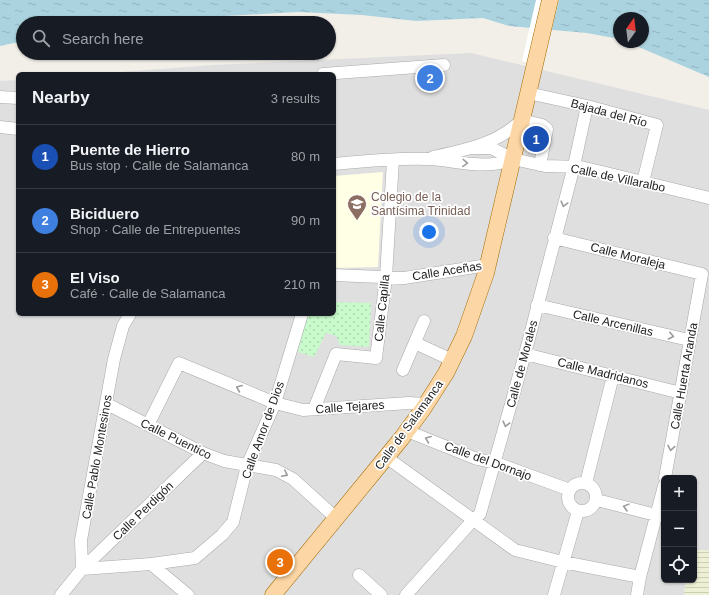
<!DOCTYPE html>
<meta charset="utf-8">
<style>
body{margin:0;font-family:Helvetica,sans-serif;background:#20242c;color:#f1f3f6}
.controls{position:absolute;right:12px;bottom:12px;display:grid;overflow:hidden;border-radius:6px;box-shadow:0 1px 3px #0004}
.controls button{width:36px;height:36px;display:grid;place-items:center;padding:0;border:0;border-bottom:1px solid #363941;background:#171b24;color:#f1f3f6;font:20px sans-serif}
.compass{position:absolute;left:613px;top:12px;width:36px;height:36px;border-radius:50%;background:#171b24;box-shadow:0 1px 3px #0004;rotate:14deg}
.you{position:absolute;left:429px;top:232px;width:14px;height:14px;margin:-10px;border:3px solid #fff;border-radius:50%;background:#1a73e8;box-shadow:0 0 0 6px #1a73e833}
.badge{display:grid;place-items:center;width:26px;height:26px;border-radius:50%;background:#1a73e8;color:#fff;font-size:13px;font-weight:700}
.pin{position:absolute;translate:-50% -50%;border:2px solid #fff;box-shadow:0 1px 4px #0006}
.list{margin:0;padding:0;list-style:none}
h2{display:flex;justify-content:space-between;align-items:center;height:52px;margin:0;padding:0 16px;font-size:17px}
h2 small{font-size:13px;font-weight:400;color:#9ea1a6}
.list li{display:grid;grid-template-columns:26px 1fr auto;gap:12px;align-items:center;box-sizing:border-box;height:64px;padding:0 16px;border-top:1px solid #363941}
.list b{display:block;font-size:15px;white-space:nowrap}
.list p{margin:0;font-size:13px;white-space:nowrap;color:#9ea1a6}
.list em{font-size:13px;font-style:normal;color:#9ea1a6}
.icon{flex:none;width:22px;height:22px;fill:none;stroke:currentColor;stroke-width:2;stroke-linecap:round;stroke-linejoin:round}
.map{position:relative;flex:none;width:709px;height:595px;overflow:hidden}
.search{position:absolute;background:#171b24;box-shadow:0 1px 3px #0004;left:16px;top:16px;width:320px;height:44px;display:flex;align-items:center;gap:10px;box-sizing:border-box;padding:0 14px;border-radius:22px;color:#9ea1a6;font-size:15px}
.panel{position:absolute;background:#171b24;box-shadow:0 1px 3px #0004;left:16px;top:72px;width:320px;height:244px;border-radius:6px}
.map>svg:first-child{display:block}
</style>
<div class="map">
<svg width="709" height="595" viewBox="0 0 709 595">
<defs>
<pattern id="farmland-rules" width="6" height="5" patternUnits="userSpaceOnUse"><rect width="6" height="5" fill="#eef0d5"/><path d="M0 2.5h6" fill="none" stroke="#ccceb7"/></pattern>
<pattern id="park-dots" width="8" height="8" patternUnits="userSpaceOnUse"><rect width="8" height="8" fill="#c8facc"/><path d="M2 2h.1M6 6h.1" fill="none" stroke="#acd6af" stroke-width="1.8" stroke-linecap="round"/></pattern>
<pattern id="water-ripples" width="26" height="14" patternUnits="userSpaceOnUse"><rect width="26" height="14" fill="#aad3df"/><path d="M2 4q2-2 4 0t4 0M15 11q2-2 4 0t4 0" fill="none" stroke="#92b5bf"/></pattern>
</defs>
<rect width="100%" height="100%" fill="#f2efe9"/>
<path fill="#e0dfdf" d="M471 53 709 110V550H694V478H664V580H686L684 595H0V81L18 80V314H334V74H94L213 65Z"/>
<path fill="#ffffe5" d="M383 172 378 267 334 268V176Z"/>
<path fill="url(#farmland-rules)" d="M694 550H709V595H684L686 580H694Z"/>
<path fill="url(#park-dots)" d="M334 302 371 303 369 347 340 345 336 336 326 333 314 357 298 352 307 314H334Z"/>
<path fill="url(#water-ripples)" d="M0 0H709V77L627 42H643V18H619V39L587 33 509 26 483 18 416 21 362 15 298 12 207 17 163 23H23V41L0 46Z"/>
<path fill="#fff" d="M536 0H559L543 67 522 61Z"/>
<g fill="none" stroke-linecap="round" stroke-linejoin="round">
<defs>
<path id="minor" d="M323 74 444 65
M528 93 587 106 657 125 643 182
M0 97 18 98
M0 127 18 129
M472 148H491L513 159 545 166 581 167 709 198
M433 157C466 150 497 144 522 120L542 125 547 129 540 165
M334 164C365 161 397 158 428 159 456 160 485 171 513 159
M554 238 702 274 665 478
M334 275 404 278 488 265
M537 305 689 340
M415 343 452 360
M525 354 681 393
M403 370 424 321
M107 404 203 453 224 461 276 470 293 479 336 518
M314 409 336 354 376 358 386 277 393 160
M148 425 179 363 275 403 303 410 409 403 426 404
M407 431 477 459 496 463 570 490
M386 457 515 550 563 562 640 577
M586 483 613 376
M568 497a14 14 0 1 1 28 0a14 14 0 1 1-28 0Z
M597 500 656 515
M151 564 188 595
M82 569 151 564 195 558 222 535 233 522 247 466 275 403 302 314
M82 569 81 540 114 359 123 326 130 314
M359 575 381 595
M61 595 82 569 203 453
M406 595 473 520 480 514 525 354 574 166 587 106
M554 595 578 511
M637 595 640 577 664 486"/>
<path id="major" d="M273 595 401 439 423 409 446 373 464 336 486 273 550 0"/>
</defs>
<use href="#minor" stroke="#a9a9a9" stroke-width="13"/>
<use href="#major" stroke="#a06b00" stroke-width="17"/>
<use href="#minor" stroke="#fff" stroke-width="12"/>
<use href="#major" stroke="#fcd6a4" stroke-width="16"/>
</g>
<defs><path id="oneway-chevron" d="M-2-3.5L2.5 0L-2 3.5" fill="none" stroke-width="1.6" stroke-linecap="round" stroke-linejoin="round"/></defs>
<g stroke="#9c9c9c">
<use href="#oneway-chevron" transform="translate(465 163) rotate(2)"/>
<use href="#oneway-chevron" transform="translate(564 204) rotate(105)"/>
<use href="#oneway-chevron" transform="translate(671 336) rotate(13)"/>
<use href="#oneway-chevron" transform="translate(239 388) rotate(-158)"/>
<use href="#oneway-chevron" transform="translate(506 424) rotate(105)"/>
<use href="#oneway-chevron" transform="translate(428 439) rotate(-158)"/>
<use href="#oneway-chevron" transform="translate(671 448) rotate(100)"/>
<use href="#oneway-chevron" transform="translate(285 474) rotate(26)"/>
<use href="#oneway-chevron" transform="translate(626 507) rotate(-165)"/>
</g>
<defs>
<symbol id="school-pin" viewBox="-11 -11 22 30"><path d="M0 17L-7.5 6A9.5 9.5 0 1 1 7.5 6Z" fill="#8d6e63" stroke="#fff"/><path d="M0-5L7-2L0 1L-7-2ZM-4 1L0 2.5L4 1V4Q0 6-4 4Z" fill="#fff"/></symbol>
</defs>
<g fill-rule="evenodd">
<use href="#school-pin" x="346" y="193" width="22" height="30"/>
</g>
<g text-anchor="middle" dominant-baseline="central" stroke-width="3.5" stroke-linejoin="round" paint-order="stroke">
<g font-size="12" fill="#222" stroke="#fff">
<text transform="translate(609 113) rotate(15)">Bajada del Río</text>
<text transform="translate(618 178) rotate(12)">Calle de Villaralbo</text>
<text transform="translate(628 256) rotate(14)">Calle Moraleja</text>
<text transform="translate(447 271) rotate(-9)">Calle Aceñas</text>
<text transform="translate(382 308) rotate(-84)">Calle Capilla</text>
<text transform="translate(613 323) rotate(13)">Calle Arcenillas</text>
<text transform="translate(522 364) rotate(-75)">Calle de Morales</text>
<text transform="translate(603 373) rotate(14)">Calle Madridanos</text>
<text transform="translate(684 376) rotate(-80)">Calle Huerta Aranda</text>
<text transform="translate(350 407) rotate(-4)">Calle Tejares</text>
<text transform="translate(409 425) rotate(-54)">Calle de Salamanca</text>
<text transform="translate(263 430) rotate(-70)">Calle Amor de Dios</text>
<text transform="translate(176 439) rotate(26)">Calle Puentico</text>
<text transform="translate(97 457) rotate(-80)">Calle Pablo Montesinos</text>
<text transform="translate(488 461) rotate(20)">Calle del Dornajo</text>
<text transform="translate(143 511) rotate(-44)">Calle Perdigón</text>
</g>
<g font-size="12" fill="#785e54" stroke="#fff" text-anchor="start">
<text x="371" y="197">Colegio de la<tspan x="371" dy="14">Santísima Trinidad</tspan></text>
</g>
</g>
</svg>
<div class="controls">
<button>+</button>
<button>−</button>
<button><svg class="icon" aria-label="locate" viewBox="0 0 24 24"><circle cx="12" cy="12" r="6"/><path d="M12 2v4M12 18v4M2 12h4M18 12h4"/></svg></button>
</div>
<svg class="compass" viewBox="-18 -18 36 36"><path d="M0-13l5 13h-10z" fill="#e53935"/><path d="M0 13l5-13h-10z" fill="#9ea1a6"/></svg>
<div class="you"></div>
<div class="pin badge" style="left:536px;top:139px;background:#1a4fb4">1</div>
<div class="pin badge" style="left:430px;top:78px;background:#3f7fe0">2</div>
<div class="pin badge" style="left:280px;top:562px;background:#e8710a">3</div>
<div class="search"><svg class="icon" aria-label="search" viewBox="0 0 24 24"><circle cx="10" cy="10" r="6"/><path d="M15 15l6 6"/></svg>Search here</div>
<section class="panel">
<h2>Nearby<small>3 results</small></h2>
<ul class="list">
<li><span class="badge" style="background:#1a4fb4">1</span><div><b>Puente de Hierro</b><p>Bus stop · Calle de Salamanca</p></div><em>80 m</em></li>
<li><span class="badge" style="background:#3f7fe0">2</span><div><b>Biciduero</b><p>Shop · Calle de Entrepuentes</p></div><em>90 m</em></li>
<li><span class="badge" style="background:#e8710a">3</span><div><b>El Viso</b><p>Café · Calle de Salamanca</p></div><em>210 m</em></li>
</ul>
</section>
</div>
